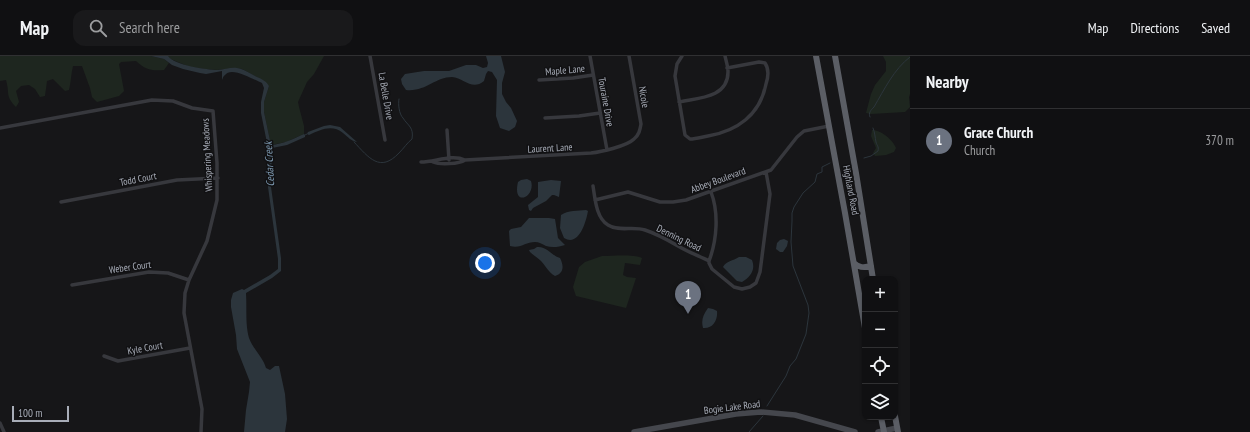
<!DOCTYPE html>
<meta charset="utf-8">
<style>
body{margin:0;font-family:"PT Sans Narrow",sans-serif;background:#19191b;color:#f1f3f6}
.controls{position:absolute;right:12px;bottom:12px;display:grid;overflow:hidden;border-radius:8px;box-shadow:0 1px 3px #0004}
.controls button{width:36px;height:36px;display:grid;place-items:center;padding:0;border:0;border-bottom:1px solid #303032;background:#101012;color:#f1f3f6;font:20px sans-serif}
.scale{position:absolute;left:12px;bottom:10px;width:57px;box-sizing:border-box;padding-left:4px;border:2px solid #a8adb8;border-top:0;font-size:11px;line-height:14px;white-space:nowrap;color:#a8adb8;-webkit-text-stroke:3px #111113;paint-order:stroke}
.you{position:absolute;left:485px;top:207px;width:14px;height:14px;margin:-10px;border:3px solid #fff;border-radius:50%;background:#1a73e8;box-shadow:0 0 0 6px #1a73e833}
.badge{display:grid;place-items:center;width:26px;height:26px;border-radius:50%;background:#f2b134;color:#fff;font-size:13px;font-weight:700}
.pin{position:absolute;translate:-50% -33px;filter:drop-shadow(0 1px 2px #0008)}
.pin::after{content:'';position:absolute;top:21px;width:14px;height:12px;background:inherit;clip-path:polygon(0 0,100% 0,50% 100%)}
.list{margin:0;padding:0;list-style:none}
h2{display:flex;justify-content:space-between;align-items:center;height:52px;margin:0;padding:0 16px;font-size:17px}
h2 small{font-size:13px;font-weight:400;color:#9c9d9f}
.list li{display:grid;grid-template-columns:26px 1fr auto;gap:12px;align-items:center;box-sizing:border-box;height:64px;padding:0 16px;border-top:1px solid #303032}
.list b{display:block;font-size:15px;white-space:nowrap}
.list p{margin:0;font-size:13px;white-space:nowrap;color:#9c9d9f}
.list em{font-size:13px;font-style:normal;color:#9c9d9f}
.icon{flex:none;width:22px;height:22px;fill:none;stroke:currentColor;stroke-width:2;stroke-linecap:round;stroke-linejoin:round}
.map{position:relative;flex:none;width:910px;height:376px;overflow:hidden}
header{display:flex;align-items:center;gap:24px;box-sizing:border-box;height:56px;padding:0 20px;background:#101012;border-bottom:1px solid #303032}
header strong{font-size:19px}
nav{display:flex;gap:22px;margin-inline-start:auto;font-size:14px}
.search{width:280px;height:36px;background:#19191b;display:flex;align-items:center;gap:10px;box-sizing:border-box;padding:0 14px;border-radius:12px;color:#9c9d9f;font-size:15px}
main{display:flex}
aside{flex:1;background:#101012}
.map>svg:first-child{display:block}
</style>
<header>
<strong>Map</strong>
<div class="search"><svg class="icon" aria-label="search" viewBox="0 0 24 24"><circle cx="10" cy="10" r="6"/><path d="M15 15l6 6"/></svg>Search here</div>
<nav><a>Map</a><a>Directions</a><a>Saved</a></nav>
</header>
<main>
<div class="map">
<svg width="910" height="376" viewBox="0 0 910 376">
<rect width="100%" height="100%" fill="#161618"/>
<path fill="#1e261f" d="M0 0H151L164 3 169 7 164 14C151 15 146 14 136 5L121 6 119 8 124 35 119 40 97 46 92 41 90 32 82 10H73C71 18 71 26 69 34L65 35 53 23 47 25 45 40 40 41 35 33 29 29 21 30 16 35 19 46 16 51C5 40 10 38 6 24L0 25Z
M168 0H324L314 18 307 26 298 46 299 51 304 70V78L286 86 271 89 264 56V46L269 30 264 25 242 13 234 12 217 14 205 13 190 11 168 2Z
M883 0H910V38L909 41 910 51 905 56 871 58 866 57 871 38 875 29 886 15V6Z
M872 74C881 74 893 84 896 92L894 96 886 99 875 100 873 97 876 92 871 80Z
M602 200C613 200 633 198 642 202L640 209 625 207 623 219 627 221 636 222 626 252 576 240 573 231 579 211 585 206Z"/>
<path fill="#2c353c" d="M151 0H168C174 9 207 14 218 14 224 14 230 11 237 12 244 13 251 18 257 21 262 23 266 25 269 30L264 46V56L271 89C283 88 293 83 304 78L305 79V81L287 89 272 92 271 131 281 202V215L272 222 246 237C247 251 245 268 249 282 253 293 263 301 266 312L270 314 275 310H279L285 338 287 363 285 376H244L246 354 249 336 250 326 237 293 236 279 231 251V244L233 237 242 233 244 234 270 219 278 213V203L268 131V92L261 57V46L264 32 262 27 260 26C252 23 231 10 225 19 223 20 223 22 222 24V15L206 18 200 17 183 13 172 9 164 3Z
M486 0H501L505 16 502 27V38L506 46 511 52 517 65 515 71 509 75 500 72 496 60 497 24 492 16 488 15 486 18 484 25C472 35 464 22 452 21 435 21 426 36 406 34L402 28 401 23 405 18 424 15H449L466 9H476L483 12 487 11 488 7Z
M330 69 340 71 357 86C351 85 348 81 343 77 332 68 320 74 309 79L307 78 308 76 324 70Z
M527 123 531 125C536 141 512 152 518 126L521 124Z
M551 124 561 125 559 141 554 139H552L546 145 533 152 531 155 529 154 528 149 538 141V126Z
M586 154 588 155C586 166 579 191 564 182L560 172 561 159C568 154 578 155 586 154Z
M529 162H549L555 163 558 182 565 189C559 191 552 192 546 190 542 188 539 186 535 186 525 186 521 193 510 190L509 175 511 173 521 171Z
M784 183 788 185 787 190 783 196H780L776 193 777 187 780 184Z
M537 191C547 190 552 200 560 202 564 210 564 217 555 220 548 216 546 210 541 205 538 202 533 199 530 196L529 194 534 193Z
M739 201H746L752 204C756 214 750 221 742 226L737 225 723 211C726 205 733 205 739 201Z
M708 252 713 253 717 255C718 264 713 273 703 272 701 264 703 259 708 252Z"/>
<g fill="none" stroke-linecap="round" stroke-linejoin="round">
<path stroke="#2c353c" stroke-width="1" d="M870 61C868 57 871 54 874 51 884 34 894 13 910 1
M305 79 307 78
M354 86C369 102 380 117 399 97 404 92 407 87 412 83 414 71 408 70 403 62 399 58 398 48 399 43
M864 102 871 100 878 95C879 90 877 90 876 86 875 81 875 77 873 72
M767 350 786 320 790 310 796 303 806 278 809 257 808 249 793 210 791 186 792 165V157L794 151 803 137 815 126 817 118 822 116V111L830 107
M749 376 763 360"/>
<path stroke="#37383d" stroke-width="3.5" d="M370 0 385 84
M590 0 607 94
M682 0 677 8 675 20 685 79 690 83C696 83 702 81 708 80 737 75 760 59 766 28 768 22 769 13 765 7L759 6 727 12
M539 24 573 22 593 19
M679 46C698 42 728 42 728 16 728 10 726 5 725 0
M545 62 579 60 600 57
M0 72 152 44 173 45 192 52 213 55 217 107V144L207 185 189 224 185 237 184 257 202 353 201 376
M447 74 449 104
M421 106C435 106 452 98 465 104L591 97C601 96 627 90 634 83 639 79 640 74 641 68L629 0
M433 106C440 109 459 108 465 104
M593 130C595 142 596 162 608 169 619 176 633 170 645 174 657 178 668 184 678 190 688 196 699 200 709 205
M595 144 628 136 660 146H673L686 144 771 114 797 81 804 75 829 70
M61 146 177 124 218 122
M709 205V207L712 213 734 231 742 233 750 231 756 227 760 216 770 138 766 116
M709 205C717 184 719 157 711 136
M72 229 149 216 168 217 189 224
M104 300 118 305 190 292
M0 367 4 376"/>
<path stroke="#45474d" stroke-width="5.5" d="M634 376 736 358 761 356 795 359 855 376
M878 376 897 372"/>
<path stroke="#5b5e65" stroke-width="6" d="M816 0 845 157 865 272
M835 0 856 117 873 223
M854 207C859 212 864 212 871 210
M895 360 898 376
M881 361 884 376"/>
</g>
<g text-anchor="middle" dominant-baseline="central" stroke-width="3" stroke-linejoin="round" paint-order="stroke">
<g font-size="10" fill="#a8adb8" stroke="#111113">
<text transform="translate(565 14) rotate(-5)">Maple Lane</text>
<text transform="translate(386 40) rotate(80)">La Belle Drive</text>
<text transform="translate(644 41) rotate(80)">Nicole</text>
<text transform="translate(606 46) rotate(80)">Touraine Drive</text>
<text transform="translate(550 92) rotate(-3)">Laurent Lane</text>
<text transform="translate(207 99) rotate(-93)">Whispering Meadows</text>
<text transform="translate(138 123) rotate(-11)">Todd Court</text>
<text transform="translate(718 124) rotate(-20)">Abbey Boulevard</text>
<text transform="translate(851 134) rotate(79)">Highland Road</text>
<text transform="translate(679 182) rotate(26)">Denning Road</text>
<text transform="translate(130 211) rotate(-8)">Weber Court</text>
<text transform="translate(145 292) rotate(-10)">Kyle Court</text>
<text transform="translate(732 351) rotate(-7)">Bogie Lake Road</text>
</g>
<g font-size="11" font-style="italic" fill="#7f9bb3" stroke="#111113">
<text transform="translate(269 108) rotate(-93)">Cedar Creek</text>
</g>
</g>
</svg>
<div class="controls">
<button>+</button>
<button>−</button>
<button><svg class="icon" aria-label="locate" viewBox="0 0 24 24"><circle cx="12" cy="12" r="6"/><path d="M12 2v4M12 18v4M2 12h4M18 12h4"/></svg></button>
<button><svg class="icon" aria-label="layers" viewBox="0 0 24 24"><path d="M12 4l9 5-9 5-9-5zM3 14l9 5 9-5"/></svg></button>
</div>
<div class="scale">100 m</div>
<div class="you"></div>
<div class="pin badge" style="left:688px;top:258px;background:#6b7280">1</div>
</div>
<aside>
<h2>Nearby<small></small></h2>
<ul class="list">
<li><span class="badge" style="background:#6b7280">1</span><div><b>Grace Church</b><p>Church</p></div><em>370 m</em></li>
</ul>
</aside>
</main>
